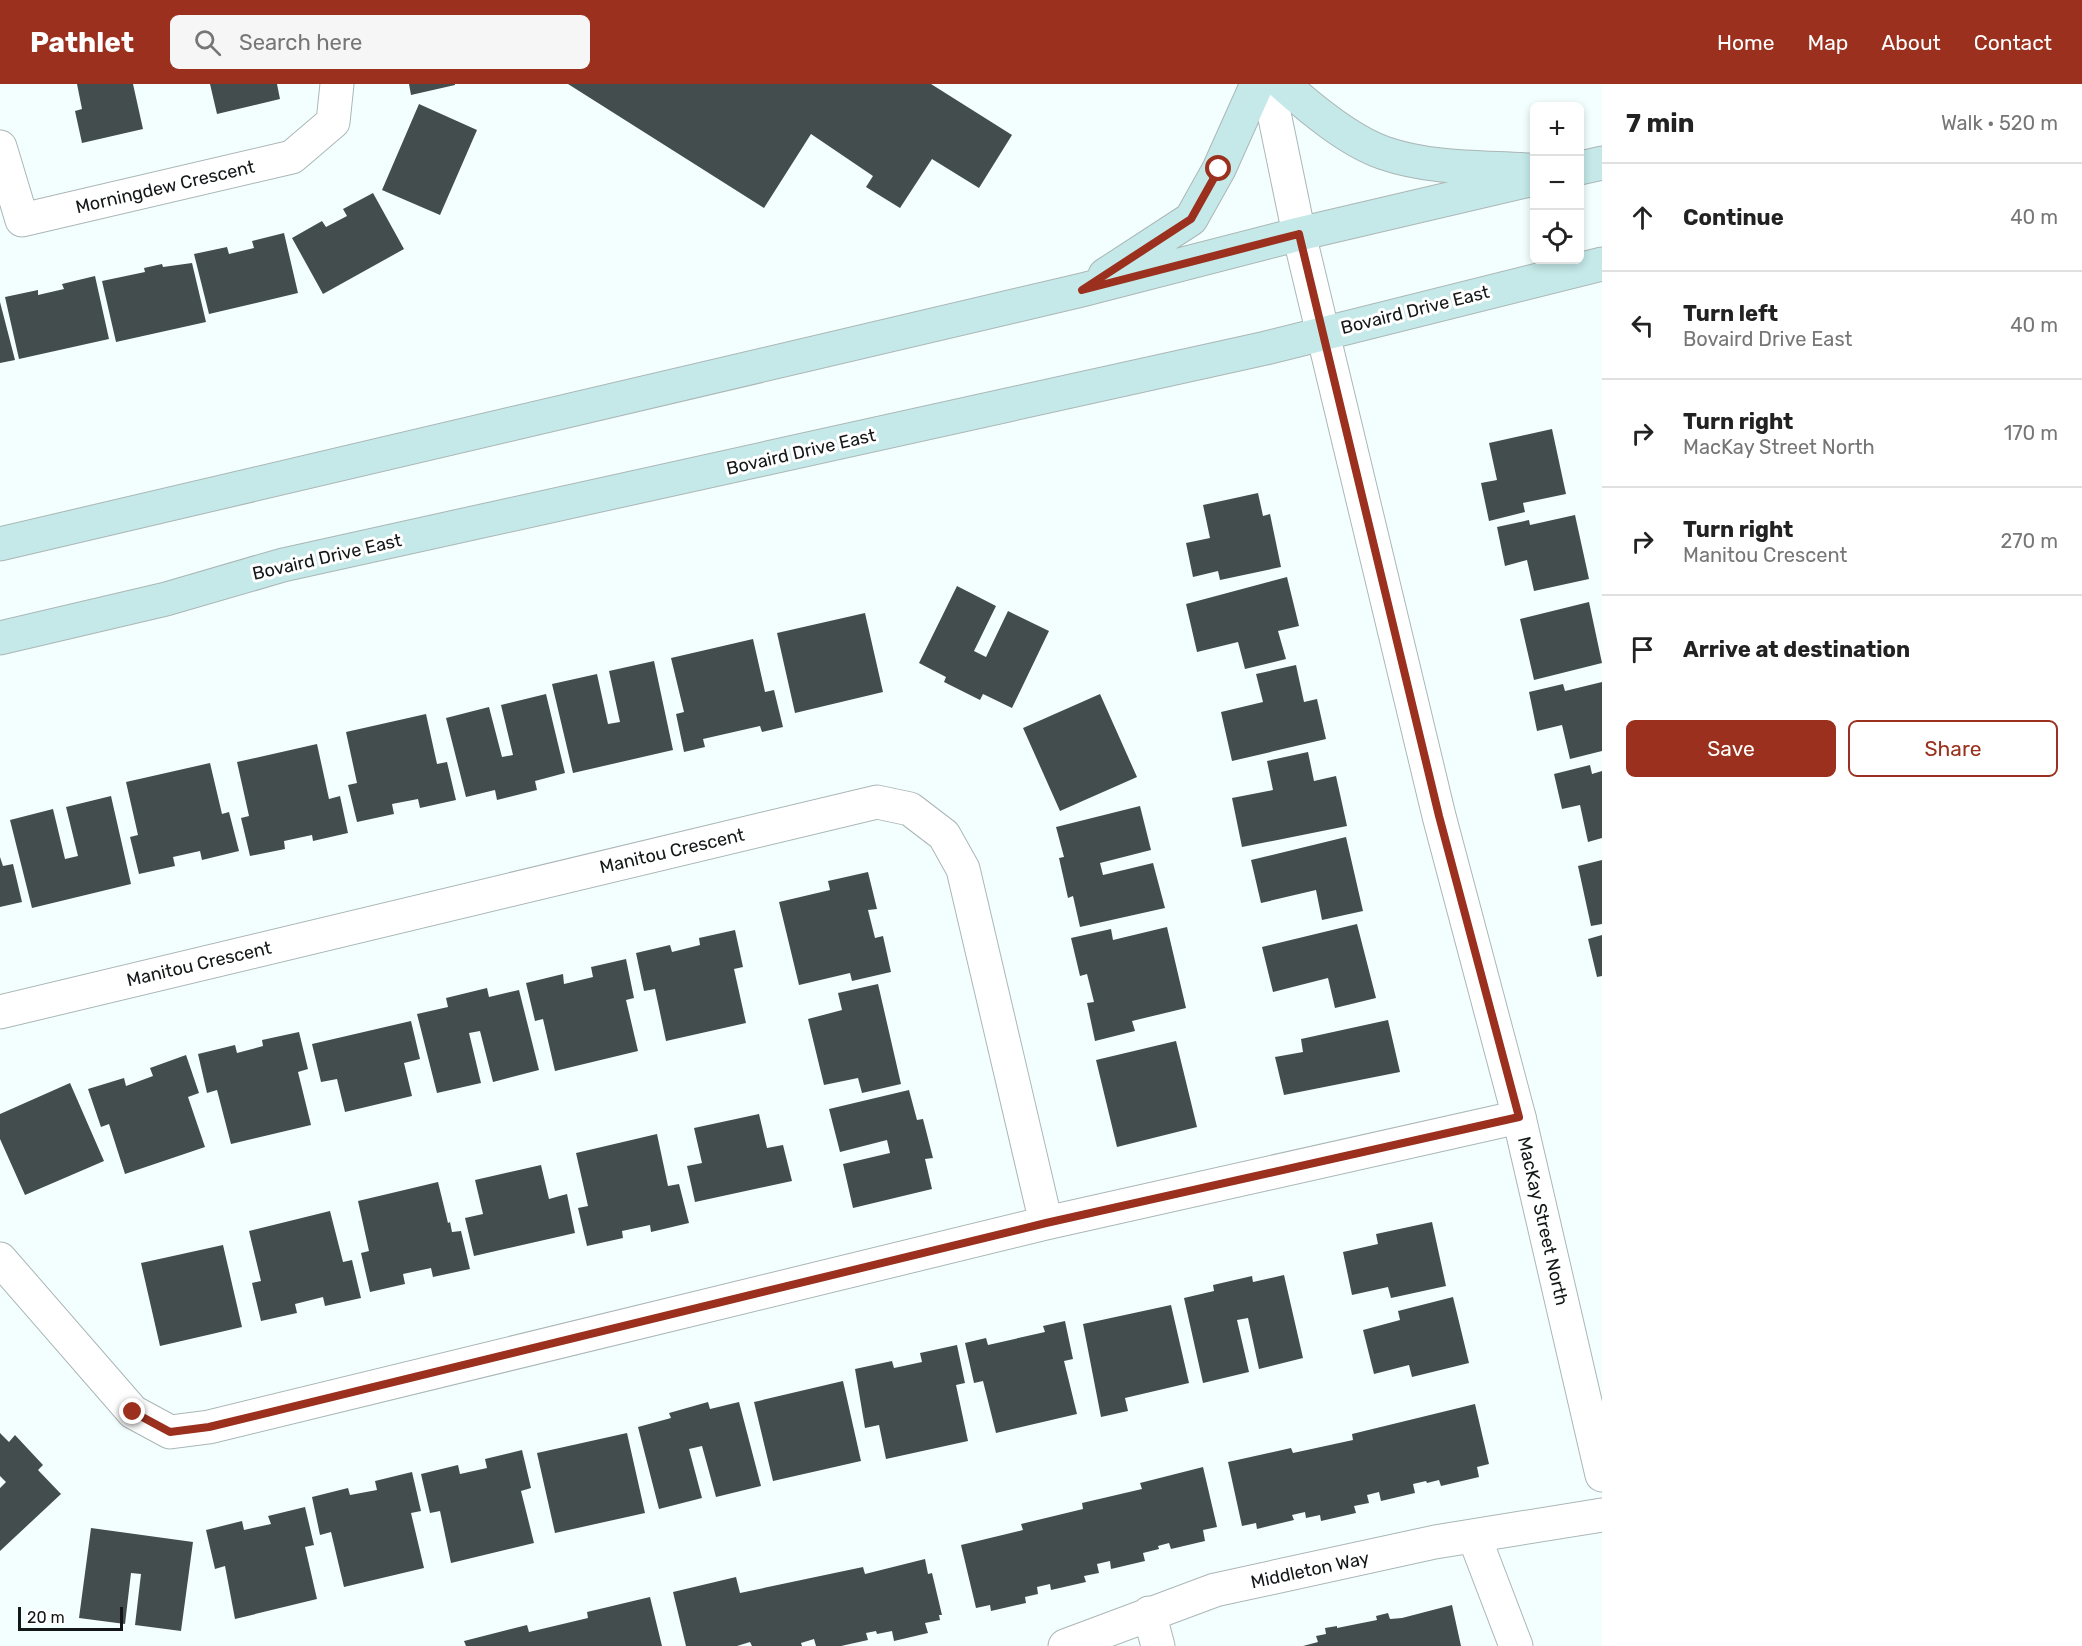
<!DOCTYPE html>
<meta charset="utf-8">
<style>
body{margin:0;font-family:Rubik,sans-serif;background:#f6f6f6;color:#222}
.controls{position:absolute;right:18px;top:18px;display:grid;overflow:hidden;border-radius:9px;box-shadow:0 3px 9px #0003}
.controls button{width:54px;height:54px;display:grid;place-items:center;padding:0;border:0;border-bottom:2px solid #e0e0e0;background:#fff;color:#222;font:30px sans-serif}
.scale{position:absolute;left:18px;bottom:15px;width:105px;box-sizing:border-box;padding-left:6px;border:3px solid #131717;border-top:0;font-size:16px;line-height:21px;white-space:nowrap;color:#131717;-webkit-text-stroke:4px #fff;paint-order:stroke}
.stop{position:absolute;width:18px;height:18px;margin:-14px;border:4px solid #9a301d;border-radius:50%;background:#fff}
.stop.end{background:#9a301d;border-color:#fff;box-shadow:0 2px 6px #0008}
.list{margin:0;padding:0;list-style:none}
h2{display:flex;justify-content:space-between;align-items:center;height:78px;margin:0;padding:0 24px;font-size:26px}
h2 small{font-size:20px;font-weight:400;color:#767676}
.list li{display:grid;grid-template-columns:39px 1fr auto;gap:18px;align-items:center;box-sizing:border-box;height:108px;padding:0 24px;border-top:2px solid #e0e0e0}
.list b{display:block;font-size:22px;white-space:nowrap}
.list p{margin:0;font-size:20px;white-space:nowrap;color:#767676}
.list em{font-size:20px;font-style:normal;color:#767676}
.actions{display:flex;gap:12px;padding:18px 24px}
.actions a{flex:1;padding:14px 0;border:2px solid #9a301d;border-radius:9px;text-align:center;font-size:21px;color:#9a301d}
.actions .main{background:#9a301d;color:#fff}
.icon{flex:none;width:33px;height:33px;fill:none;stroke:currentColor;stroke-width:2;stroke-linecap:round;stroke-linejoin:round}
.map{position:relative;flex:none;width:1602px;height:1562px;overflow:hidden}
header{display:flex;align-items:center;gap:36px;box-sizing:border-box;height:84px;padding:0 30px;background:#9a301d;color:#fff}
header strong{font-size:28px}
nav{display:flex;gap:33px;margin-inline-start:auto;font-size:21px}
.search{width:420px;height:54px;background:#f6f6f6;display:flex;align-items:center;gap:15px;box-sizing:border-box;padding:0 21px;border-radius:9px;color:#767676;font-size:22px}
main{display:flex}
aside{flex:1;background:#fff}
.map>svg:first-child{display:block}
</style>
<header>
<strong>Pathlet</strong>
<div class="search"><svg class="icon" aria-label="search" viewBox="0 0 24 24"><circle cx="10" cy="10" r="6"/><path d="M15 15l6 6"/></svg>Search here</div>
<nav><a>Home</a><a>Map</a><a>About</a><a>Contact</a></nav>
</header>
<main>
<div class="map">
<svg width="1602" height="1562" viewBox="0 0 1602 1562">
<rect width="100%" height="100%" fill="#f3fffe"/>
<path fill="#444d4d" d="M77 0H133L143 45 82 59 75 27 82 25Z
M210 0H277L280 15 217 30Z
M409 0H455V1L411 11Z
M568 0H931L1012 51 979 104 932 75 900 124 866 103 873 92 811 50 764 124Z
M419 20 477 46 440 131 382 106Z
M373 109 404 165 323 210 292 154 322 137 326 143 347 132 343 125Z
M284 149 298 209 209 230 194 170 227 163 229 170 254 164 252 157Z
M192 179 206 238 116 258 102 197 145 188 144 184 162 180 163 183Z
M95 192 109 255 19 275 5 213 38 206V211L64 205 62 200Z
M0 218 15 276 0 279Z
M1552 345 1566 410 1523 419 1525 428 1489 437 1481 399 1497 396 1489 359Z
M1258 409 1263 432 1270 430 1281 483 1220 496 1218 487 1193 493 1186 459 1210 454 1203 421Z
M1575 431 1589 495 1534 507 1527 476 1505 482 1497 443 1529 436 1530 441Z
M1287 493 1299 542 1278 547 1286 575 1245 585 1238 558 1197 568 1186 520Z
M957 502 996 522 974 567 986 573 1008 527 1049 547 1012 624 983 610 980 616 944 598 946 593 919 579Z
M1589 518 1602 579 1534 596 1520 535Z
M865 529 883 608 795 629 777 549Z
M753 555 765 608 774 606 783 643 762 648 760 642 703 655 705 663 684 668 676 630 684 628 671 574Z
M654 577 673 666 573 689 552 600 597 590 608 640 620 638 609 587Z
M1296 581 1304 618 1317 615 1326 655 1232 677 1221 628 1263 618 1256 590Z
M1602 598V667L1570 675 1562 641 1537 647 1529 608 1563 600 1565 607Z
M546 610 565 689 535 697 537 706 497 716 495 706 466 713 446 634 489 623 502 673 513 671 501 621Z
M1100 610 1137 693 1060 727 1023 644Z
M426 630 437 680 447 678 456 716 420 724 418 715 392 720 394 730 357 738 348 701 357 699 346 648Z
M317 660 329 715 340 712 348 749 313 757 312 751 284 757 285 765 250 772 241 734 249 732 237 678Z
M1308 668 1314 697 1336 692 1347 742 1242 763 1232 714 1273 706 1267 677Z
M210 679 222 730 229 728 239 767 202 776 200 767 173 773 175 782 139 790 130 753 138 751 126 698Z
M1590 681 1592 690 1602 687V754L1588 758 1580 721 1562 725 1554 690Z
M111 712 131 800 32 824 10 736 53 725 65 775 78 772 66 723Z
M1140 722 1151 766 1100 779 1103 791 1153 779 1165 824 1080 843 1073 812 1068 814 1059 774 1064 773 1056 743Z
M1346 753 1363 827 1322 836 1316 806 1261 819 1251 776Z
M0 773 3 782 13 780 22 818 0 823Z
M1602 776V840L1591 842 1578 782Z
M868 788 877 825 868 826 875 854 883 852 891 888 852 897 850 889 799 901 779 818 830 806 828 797Z
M1357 840 1376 914 1335 924 1328 894 1273 908 1262 863Z
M1167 843 1186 924 1132 937 1135 947 1095 957 1087 919 1094 918 1087 890 1080 892 1071 854 1111 845 1113 856Z
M735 846 743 883 734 885 746 939 666 957 655 905 644 907 636 869 670 861 672 868 700 861 699 854Z
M1602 851V892L1597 893 1588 855Z
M626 875 634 914 626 916 638 967 555 987 543 935 535 937 526 899 563 890 564 900 593 893 591 883Z
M878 900 901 1000 862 1009 858 994 824 1001 808 935 842 926 838 909Z
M487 904 489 913 519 906 539 986 493 998 480 947 469 949 481 999 437 1009 417 930 448 923 446 914Z
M1388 936 1400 988 1284 1011 1275 973 1303 968 1301 955Z
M411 937 420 975 404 979 412 1012 345 1028 337 995 321 998 312 960Z
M299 948 308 985 298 988 311 1041 231 1060 217 1006 207 1009 198 970 235 961 237 969 263 962 262 956Z
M1176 957 1197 1043 1117 1063 1096 976Z
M186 971 199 1009 188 1013 205 1063 125 1090 109 1040 101 1043 88 1005 124 994 126 1002 153 992 150 984Z
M70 999 104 1077 25 1111 0 1055V1030Z
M909 1006 917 1036 923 1035 933 1074 925 1075 932 1105 853 1124 843 1080 890 1069 887 1056 840 1068 829 1025Z
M759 1030 767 1064 783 1061 792 1097 695 1118 687 1082 702 1079 694 1044Z
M657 1050 668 1102 679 1100 689 1139 651 1148 650 1141 622 1147 623 1154 587 1162 578 1124 588 1122 576 1069Z
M541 1081 549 1115 567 1110 575 1149 474 1172 465 1134 483 1130 475 1096Z
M438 1098 448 1139 450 1138 452 1148 461 1147 470 1185 433 1193 431 1184 403 1190 405 1200 370 1208 361 1169 369 1167 358 1117Z
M330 1127 343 1178 352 1176 361 1214 325 1222 323 1213 295 1220 297 1229 261 1237 252 1199 261 1197 249 1147Z
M1432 1138 1446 1202 1391 1214 1388 1203 1352 1211 1343 1168 1378 1160 1376 1150Z
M223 1161 242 1243 160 1262 141 1179Z
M1284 1191 1303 1274 1259 1285 1248 1234 1237 1236 1249 1288 1203 1299 1184 1214 1214 1207 1213 1201 1252 1192 1253 1198Z
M1453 1213 1469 1279 1412 1293 1409 1281 1374 1290 1363 1246 1400 1236 1398 1227Z
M1171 1221 1189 1299 1125 1314 1128 1327 1101 1333 1083 1240Z
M1065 1237 1073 1275 1064 1277 1077 1330 996 1349 983 1297 974 1299 965 1259 986 1254 988 1261 1045 1248 1043 1242Z
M957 1261 965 1299 956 1301 968 1357 886 1375 879 1341 865 1344 855 1285 892 1277 894 1284 922 1278 920 1269Z
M843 1297 861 1377 773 1397 754 1318Z
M708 1318 710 1325 739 1318 761 1402 716 1413 702 1362 689 1365 702 1414 659 1425 638 1343 671 1334 669 1329Z
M1475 1320 1489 1380 1477 1383 1479 1393 1441 1402 1439 1396 1427 1399 1426 1397 1413 1400 1415 1409 1381 1417 1379 1408 1367 1411 1369 1419 1354 1422 1356 1429 1321 1437 1320 1431 1306 1434 1305 1428 1292 1431 1294 1436 1257 1445 1256 1439 1242 1442 1228 1378 1291 1364 1293 1369 1353 1356 1352 1350Z
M0 1349 9 1358 15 1351 43 1381 38 1386 61 1410 0 1467V1404L6 1398 0 1392Z
M627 1349 645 1429 555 1449 537 1369Z
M522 1366 531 1404 521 1407 534 1459 451 1479 440 1427 430 1429 421 1390 458 1381 460 1390 487 1384 485 1375Z
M1203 1383 1217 1443 1203 1446 1205 1457 1171 1465 1169 1459 1158 1462 1159 1465 1143 1469 1145 1477 1111 1485 1110 1477 1097 1480 1099 1489 1084 1492 1086 1498 1051 1506 1050 1500 1037 1503 1038 1510 1025 1513 1026 1519 991 1527 990 1521 976 1524 961 1461 1023 1446 1021 1440 1083 1425 1082 1419 1142 1405 1140 1399Z
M412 1388 421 1427 411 1429 424 1484 344 1503 331 1448 320 1451 312 1413 348 1404 350 1411 377 1406 375 1397Z
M305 1423 314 1461 305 1463 317 1515 235 1535 225 1482 215 1485 206 1446 242 1437 244 1446 271 1440 268 1432Z
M91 1444 193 1458 181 1547 135 1541 141 1490 131 1489 125 1540 79 1534Z
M925 1475 928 1490 932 1489 942 1531H939L940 1536 925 1539 928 1549 894 1557 892 1547 877 1550 876 1547 866 1549 868 1556 841 1562H816L814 1555 801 1559 802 1562H752L750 1558 737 1562H686L673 1508 736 1493 740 1509 863 1483 865 1490Z
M650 1513 662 1562H466L464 1557 527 1541 529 1548 588 1534 587 1528Z
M1452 1521 1461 1562H1303L1318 1558 1316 1552 1326 1550 1325 1544 1337 1542V1544L1377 1536 1376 1532 1388 1529 1390 1535 1402 1534Z"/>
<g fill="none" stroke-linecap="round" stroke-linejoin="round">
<defs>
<path id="minor" d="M0 63 22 136 292 73 333 38 337 0
M0 928 877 718 910 725 944 751 963 785 1046 1139
M0 1175 133 1328 170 1348 209 1343 1046 1139 1519 1033
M1474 1452 1516 1562
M1149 1529 1158 1562
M1065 1562 1215 1506 1435 1458 1602 1431"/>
<path id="tertiary" d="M1268 0 1299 150 1439 732 1519 1033 1602 1391"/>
<path id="secondary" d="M1283 0C1311 25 1349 57 1384 69 1430 85 1482 83 1530 86
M1580 84 1602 79
M1105 191 1191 135 1219 85 1257 0
M0 460 1082 206 1299 150 1534 95
M0 554 166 515 283 481 1266 264 1602 180"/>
</defs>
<use href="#minor" stroke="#abb6b6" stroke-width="35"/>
<use href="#tertiary" stroke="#abb6b6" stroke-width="35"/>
<use href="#secondary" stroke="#abb6b6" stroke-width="35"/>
<use href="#minor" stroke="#fff" stroke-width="33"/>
<use href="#tertiary" stroke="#fff" stroke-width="33"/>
<use href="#secondary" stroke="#c4e9e8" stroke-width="33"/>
</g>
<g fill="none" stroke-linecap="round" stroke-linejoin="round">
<path stroke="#9a301d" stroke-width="8" d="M133 1328 170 1348 209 1343 1046 1139 1519 1033 1439 732 1299 150 1082 206 1191 135 1219 85"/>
</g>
<g text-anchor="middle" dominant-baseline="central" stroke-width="6" stroke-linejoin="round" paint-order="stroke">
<g font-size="18" fill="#131717" stroke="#fff">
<text transform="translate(165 103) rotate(-13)">Morningdew Crescent</text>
<text transform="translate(1415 226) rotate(-14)">Bovaird Drive East</text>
<text transform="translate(801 368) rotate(-13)">Bovaird Drive East</text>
<text transform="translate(327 473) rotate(-13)">Bovaird Drive East</text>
<text transform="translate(672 767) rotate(-13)">Manitou Crescent</text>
<text transform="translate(199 880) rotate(-13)">Manitou Crescent</text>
<text transform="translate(1543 1137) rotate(77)">MacKay Street North</text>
<text transform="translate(1310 1486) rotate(-12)">Middleton Way</text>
</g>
</g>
</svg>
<div class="controls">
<button>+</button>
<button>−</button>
<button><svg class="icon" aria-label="locate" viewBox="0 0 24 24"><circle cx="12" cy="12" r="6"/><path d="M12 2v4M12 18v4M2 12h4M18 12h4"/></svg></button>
</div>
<div class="scale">20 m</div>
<div class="stop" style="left:1219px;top:85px"></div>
<div class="stop end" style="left:133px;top:1328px"></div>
</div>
<aside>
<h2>7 min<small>Walk · 520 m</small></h2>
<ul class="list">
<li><svg class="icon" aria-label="ahead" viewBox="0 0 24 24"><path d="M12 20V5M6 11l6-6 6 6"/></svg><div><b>Continue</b></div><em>40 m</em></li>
<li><svg class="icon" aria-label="left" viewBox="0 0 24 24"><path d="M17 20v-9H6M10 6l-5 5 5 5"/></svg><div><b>Turn left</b><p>Bovaird Drive East</p></div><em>40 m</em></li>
<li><svg class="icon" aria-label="right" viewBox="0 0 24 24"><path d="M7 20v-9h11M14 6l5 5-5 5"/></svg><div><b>Turn right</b><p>MacKay Street North</p></div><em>170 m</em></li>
<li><svg class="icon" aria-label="right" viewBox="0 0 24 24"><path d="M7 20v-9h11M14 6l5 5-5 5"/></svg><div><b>Turn right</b><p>Manitou Crescent</p></div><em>270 m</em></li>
<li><svg class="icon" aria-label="arrive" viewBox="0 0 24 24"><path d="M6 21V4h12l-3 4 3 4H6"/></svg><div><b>Arrive at destination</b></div></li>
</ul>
<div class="actions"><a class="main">Save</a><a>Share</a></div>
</aside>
</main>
